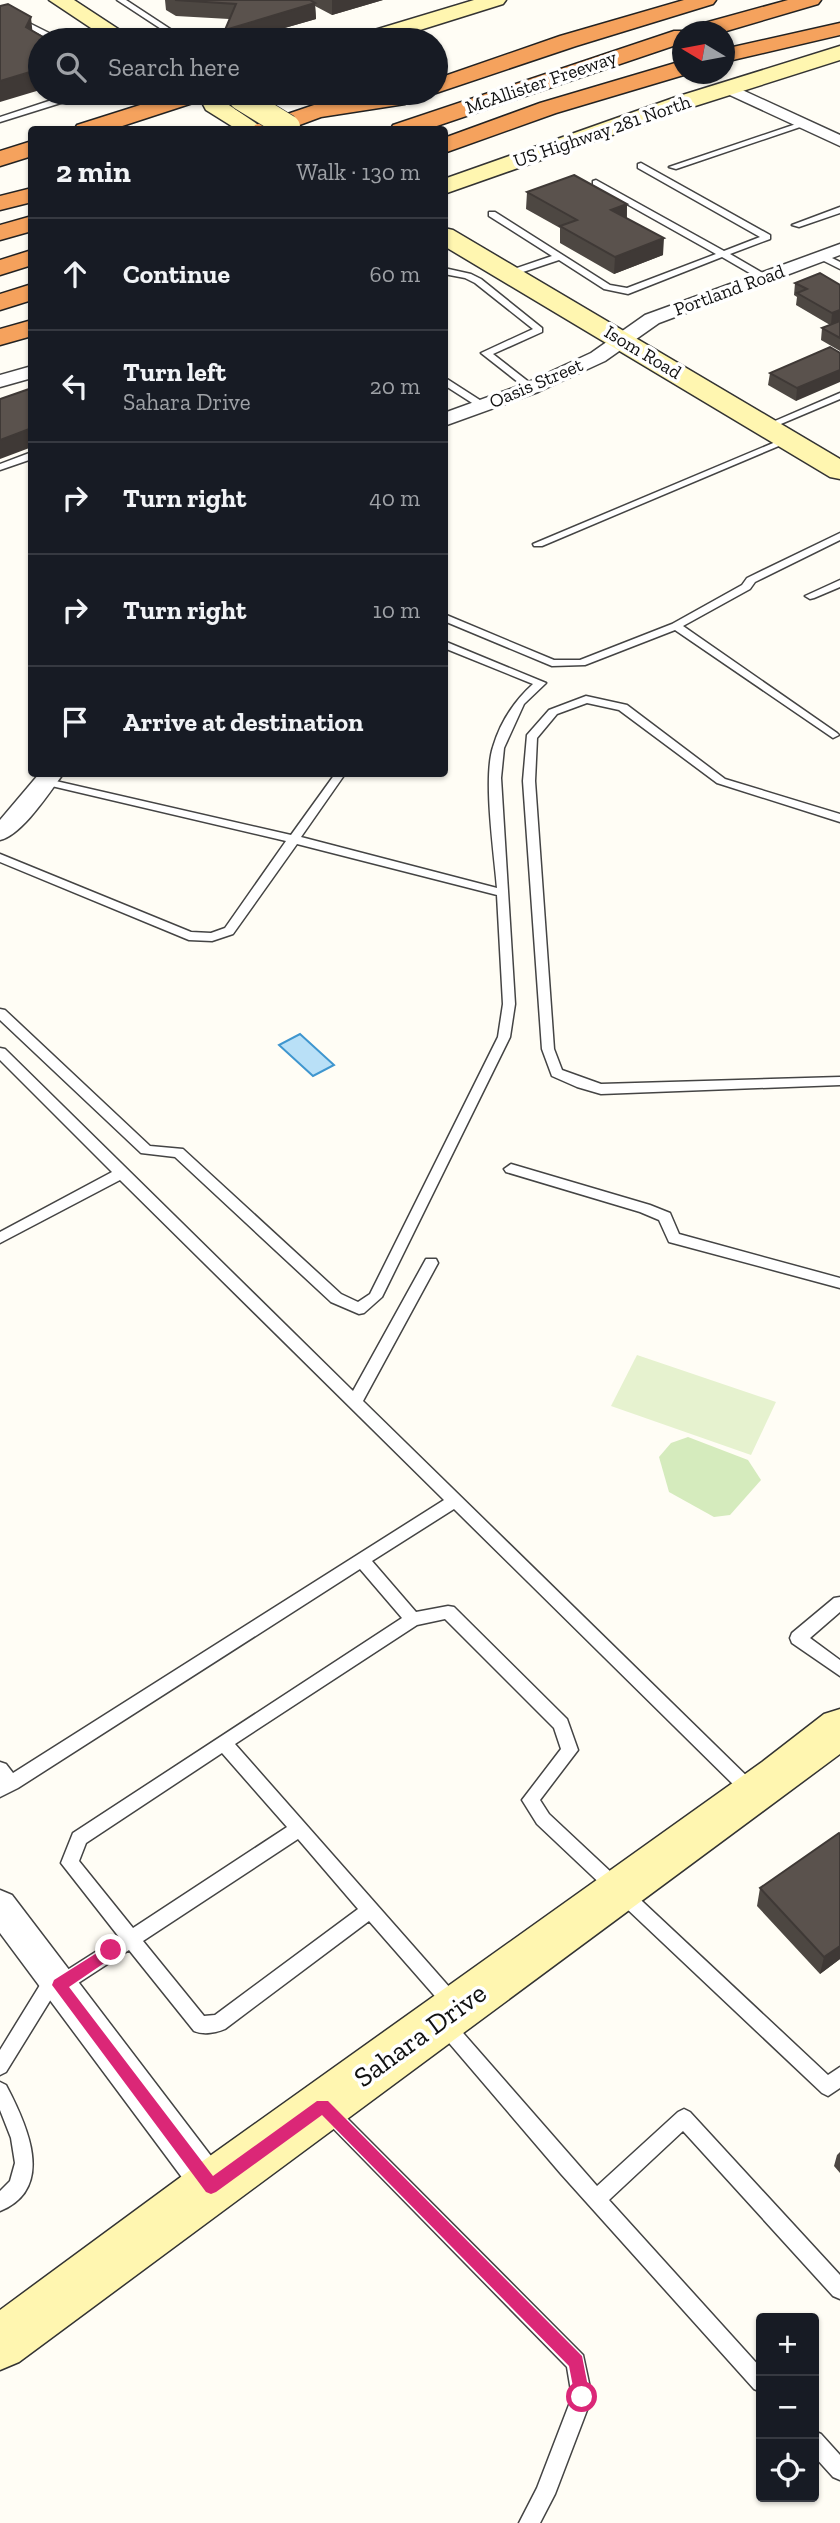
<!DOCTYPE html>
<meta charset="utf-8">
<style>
body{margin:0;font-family:"Zilla Slab",serif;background:#242831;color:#f1f3f6}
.controls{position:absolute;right:21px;bottom:21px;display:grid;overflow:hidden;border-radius:7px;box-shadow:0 2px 5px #0004}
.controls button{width:63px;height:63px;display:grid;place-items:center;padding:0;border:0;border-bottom:2px solid #363941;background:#171b24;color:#f1f3f6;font:35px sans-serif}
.compass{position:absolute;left:672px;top:21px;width:63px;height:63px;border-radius:50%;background:#171b24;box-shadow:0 2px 5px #0004;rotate:280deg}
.stop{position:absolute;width:21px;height:21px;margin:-16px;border:5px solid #db2777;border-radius:50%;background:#fff}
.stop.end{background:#db2777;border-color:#fff;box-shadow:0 2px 7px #0008}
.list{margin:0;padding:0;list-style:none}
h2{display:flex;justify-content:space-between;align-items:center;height:91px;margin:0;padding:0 28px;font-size:30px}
h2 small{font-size:23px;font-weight:400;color:#9ea1a6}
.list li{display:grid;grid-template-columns:46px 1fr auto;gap:21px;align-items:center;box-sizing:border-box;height:112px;padding:0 28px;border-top:2px solid #363941}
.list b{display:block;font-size:26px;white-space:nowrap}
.list p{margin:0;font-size:23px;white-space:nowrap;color:#9ea1a6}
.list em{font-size:23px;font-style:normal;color:#9ea1a6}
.icon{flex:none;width:38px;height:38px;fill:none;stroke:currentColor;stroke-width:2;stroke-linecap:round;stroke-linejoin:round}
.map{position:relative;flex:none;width:840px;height:2523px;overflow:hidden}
.search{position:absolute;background:#171b24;box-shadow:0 2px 5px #0004;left:28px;top:28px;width:420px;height:77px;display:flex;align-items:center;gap:18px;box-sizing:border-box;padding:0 24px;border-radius:38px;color:#9ea1a6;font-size:26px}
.panel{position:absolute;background:#171b24;box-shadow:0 2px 5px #0004;left:28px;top:126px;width:420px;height:651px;border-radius:7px}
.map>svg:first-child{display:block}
</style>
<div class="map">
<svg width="840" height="2523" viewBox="0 0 840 2523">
<rect width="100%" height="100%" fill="#fffdf5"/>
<path fill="#d5ebbd" d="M688 1437 748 1460 761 1480 730 1515 714 1517 669 1492 659 1457 671 1443Z"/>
<path fill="#e6f2cf" d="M637 1355 776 1402 751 1455 611 1406Z"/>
<path fill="#b9e0f7" stroke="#3f96cf" stroke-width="2" d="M300 1034 334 1065 313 1076 279 1045Z"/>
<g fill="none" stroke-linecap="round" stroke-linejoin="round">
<defs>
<path id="lane" d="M117 0H126L187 40H178Z
M11 14 59 38 60 40H51L10 19 0 21V17Z
M60 93H68L64 102 0 122V117L58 98Z
M802 122 809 124 676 169 669 167Z
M641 163 770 235V239L730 254 766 275V279H760L722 257 628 294 604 289 559 260 514 275H508V271L552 256 489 216V212H495L610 285 627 288 716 254 593 185V181L596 180 724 251 760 237 638 168V164Z
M840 207V213L799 227 792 225Z
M818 254H824L840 262V269L818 258Z
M444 268 471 274 481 279 542 328V332L493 354 534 386V390H528L481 353 533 329 475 283 465 278 444 274Z
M444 377 486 404V408H480L444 385Z
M840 393V399L769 429 761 427Z
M785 438 793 440 542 546H534L533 544Z
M32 452V459L0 470V464Z
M840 533V540L755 582 750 589 683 626 837 733 839 735 833 738 675 630 585 665 552 666 444 621V614L554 660H580L672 624 742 585 747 578Z
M840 580V587L814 598 810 599 805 596Z
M444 641 546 683 524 704 504 748 501 778 515 1004 510 1037 382 1297 364 1313 359 1314 331 1302 175 1157 141 1153 0 1020V1009L5 1010 150 1146 183 1149 341 1294 358 1302 370 1294 498 1037 503 1004 497 895 297 844 233 934 212 941 189 940 0 862V854L191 932 211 933 225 928 286 841 43 784V780L47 779 291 835 335 774H345L301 837 497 888C494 852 483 778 493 747 500 723 514 701 533 684L444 648Z
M586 696 627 705 725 779 840 814V822L717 783 619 710 587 703 557 714 537 738 535 781 554 1049 562 1070 601 1084 840 1077V1085L601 1094 577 1087 552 1076 542 1049 523 781 527 735 549 710Z
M0 1048 5 1049 353 1391 426 1259H436L438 1263 363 1401 758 1787 760 1792 758 1797 752 1799 746 1797 454 1509 372 1561 416 1612 448 1606 454 1607 567 1719 578 1750 540 1800 549 1814 828 2075 840 2067V2088L828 2096 822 2093 537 1824 522 1800 561 1749 554 1728 445 1619 417 1625 235 1744 459 1998 462 2004 459 2010 453 2012 447 2010 369 1921 225 2029C216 2033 203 2035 194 2031L129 1950 66 1991 60 1993 56 1991 6 2072 0 2075V2050L48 1972 54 1970 61 1974 119 1937 61 1863 73 1833 402 1618 360 1569 18 1788 0 1797V1762L6 1764 13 1773 444 1500 120 1180 0 1243V1232L112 1172 0 1060ZM222 1753 287 1827 133 1928 79 1861 86 1843ZM298 1839 358 1909 215 2015 204 2016 143 1941Z
M511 1164 650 1205 670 1213 679 1234 840 1278V1288L669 1242 659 1220 640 1212 506 1172 504 1169Z
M840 1597V1612L810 1638 840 1660V1676L792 1643 790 1638 792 1633 834 1598Z
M444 2016 450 2018 597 2186 678 2112 684 2109 690 2112 840 2275V2299L833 2296 683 2131 609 2200 761 2368V2392L754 2389 561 2174 438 2030 435 2024 438 2018Z
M0 2082 6 2085C26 2123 57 2188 0 2211V2191L10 2181 15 2163 11 2138 0 2110Z
M329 2103 335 2106 583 2355 592 2397 555 2494 540 2523H519L537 2488 572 2397 567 2367 323 2118 320 2112 323 2106Z
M814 2431 821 2434 840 2455V2480L833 2477 814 2456Z"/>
<path id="street" d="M727 83 840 135V146L721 91 719 88Z
M840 244V255L659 323 605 361 538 392 444 426V413L524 384 591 353 645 315Z
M32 366V378L0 387V375Z
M39 774H63C49 793 22 835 0 840V820Z
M0 1890 12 1895 224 2173 230 2186 224 2199 211 2204 198 2199 0 1933Z"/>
<path id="secondary" d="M49 0H74L135 40H109Z
M474 0H506L503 4 388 40H355L358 35Z
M840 46V60L692 107 444 194V179L676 97Z
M197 93H219L223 101 266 130H238L206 110Z
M444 228 453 230 840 459V479L830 477 444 246Z
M840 1709V1754L19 2362 0 2370V2310L193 2168 762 1762 824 1714Z"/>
<path id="highway" d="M684 0H716L713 4 576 46 436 93V79L560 36Z
M788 0H821L818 4 723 32H682V43L425 130H390L393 125 674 31H688L690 27Z
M840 23V35L724 62V49Z
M682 61V74H687L556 113 444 153V138L540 103Z
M178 93H211L208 98 110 130H74L77 125Z
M394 93 405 94 408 99 405 104 321 117 286 130H252L255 125 317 104Z
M32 141V156L0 166V151Z
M32 188V202L0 210V196Z
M32 216V231L0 240V225Z
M32 250V265L0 275V260Z
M32 284V300L0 310V294Z
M32 320V336L0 345V329Z"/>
</defs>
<use href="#lane" stroke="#444" stroke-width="3"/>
<use href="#street" stroke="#444" stroke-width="3"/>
<use href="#secondary" stroke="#333" stroke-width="3"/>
<use href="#highway" stroke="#222" stroke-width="3"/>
<use href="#lane" fill="#fff" fill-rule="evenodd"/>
<use href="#street" fill="#fff" fill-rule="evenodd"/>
<use href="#secondary" fill="#fff6b0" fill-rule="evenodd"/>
<use href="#highway" fill="#f5a25d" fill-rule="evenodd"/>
<defs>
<path id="secondary-bridge" d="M241 98 288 127"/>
</defs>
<use href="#secondary-bridge" stroke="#333" stroke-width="25" stroke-linecap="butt"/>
<use href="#secondary-bridge" stroke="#fff6b0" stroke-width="24"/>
</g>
<path fill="#4d4742" d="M165 0H383L332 15 315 6 316 19 243 40H226L229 19 176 16 166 10Z
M527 192 627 204V218L663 255 614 274 560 243V228L526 209Z
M795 283 840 285V351L821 340 822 328 830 325 796 305 797 297 794 295Z
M840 353 796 401 768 385 770 373Z
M760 1888 840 1959 820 1974 757 1906Z
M840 2152V2173L834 2166 837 2155Z"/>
<path fill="#3f3936" d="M332 0H383L332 15Z
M315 3 316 19 243 40H226L225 30Z
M31 17 33 37 26 27Z
M40 69V90L0 102V81Z
M627 204 626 220 611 210Z
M664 238 663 255 614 274 615 257Z
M840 310V321L831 325 832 313Z
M840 370V382L796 401 797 388Z
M32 428V447L0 459V440Z
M840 1946V1959L820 1974 824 1957Z"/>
<path fill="#5a524d" stroke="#3f3936" stroke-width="2" d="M175 0H310L315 3 225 30 236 4Z
M8 4 31 17 26 27 48 40H40V69L0 81V6Z
M574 175 627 204 611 210 664 238 615 257 560 226 577 220 527 192Z
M820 273 840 285V310L832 313 797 293 807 289 795 283Z
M840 321V338L822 328Z
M830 347 840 353V370L797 388 770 373Z
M32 388V428L0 440V399Z
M839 1833 840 1834V1946L824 1957 760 1888Z"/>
<path fill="#db2777" d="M111 1944 116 1945V1955L69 1987 213 2176 317 2101H328L582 2356 590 2397 587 2402 582 2405 576 2402 569 2366 322 2115 216 2192 211 2194 206 2192 52 1985 54 1980Z"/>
<g text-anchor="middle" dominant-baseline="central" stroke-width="7" stroke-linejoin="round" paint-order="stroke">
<g font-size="19" fill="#111" stroke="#fff">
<text transform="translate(541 82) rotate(-19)">McAllister Freeway</text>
<text transform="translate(602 131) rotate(-19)">US Highway 281 North</text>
<text transform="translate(729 290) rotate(-20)">Portland Road</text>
<text transform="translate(643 352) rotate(31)">Isom Road</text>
<text transform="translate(536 383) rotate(-23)">Oasis Street</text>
</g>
<g font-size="28" fill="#111" stroke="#fff">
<text transform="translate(420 2035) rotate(-36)">Sahara Drive</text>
</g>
</g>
</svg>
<div class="controls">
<button>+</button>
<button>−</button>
<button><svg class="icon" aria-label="locate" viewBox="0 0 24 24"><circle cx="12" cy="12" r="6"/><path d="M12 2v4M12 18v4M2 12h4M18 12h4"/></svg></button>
</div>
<svg class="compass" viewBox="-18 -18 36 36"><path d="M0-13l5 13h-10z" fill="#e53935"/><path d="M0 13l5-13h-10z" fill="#9ea1a6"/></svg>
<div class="stop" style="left:582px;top:2397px"></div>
<div class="stop end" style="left:111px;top:1950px"></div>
<div class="search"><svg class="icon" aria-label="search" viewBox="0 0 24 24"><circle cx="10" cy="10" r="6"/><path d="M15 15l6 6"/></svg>Search here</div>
<section class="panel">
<h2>2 min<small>Walk · 130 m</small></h2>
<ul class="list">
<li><svg class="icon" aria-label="ahead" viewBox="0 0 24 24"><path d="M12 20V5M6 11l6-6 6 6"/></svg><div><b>Continue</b></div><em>60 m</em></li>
<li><svg class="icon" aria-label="left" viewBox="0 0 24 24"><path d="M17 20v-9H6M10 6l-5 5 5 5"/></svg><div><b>Turn left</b><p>Sahara Drive</p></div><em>20 m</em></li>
<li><svg class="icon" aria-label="right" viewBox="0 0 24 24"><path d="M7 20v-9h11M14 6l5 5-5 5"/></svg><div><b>Turn right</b></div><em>40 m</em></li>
<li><svg class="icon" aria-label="right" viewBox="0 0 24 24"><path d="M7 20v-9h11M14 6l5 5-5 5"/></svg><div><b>Turn right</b></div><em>10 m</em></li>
<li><svg class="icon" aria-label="arrive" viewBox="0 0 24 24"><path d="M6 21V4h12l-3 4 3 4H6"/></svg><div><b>Arrive at destination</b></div></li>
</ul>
</section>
</div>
